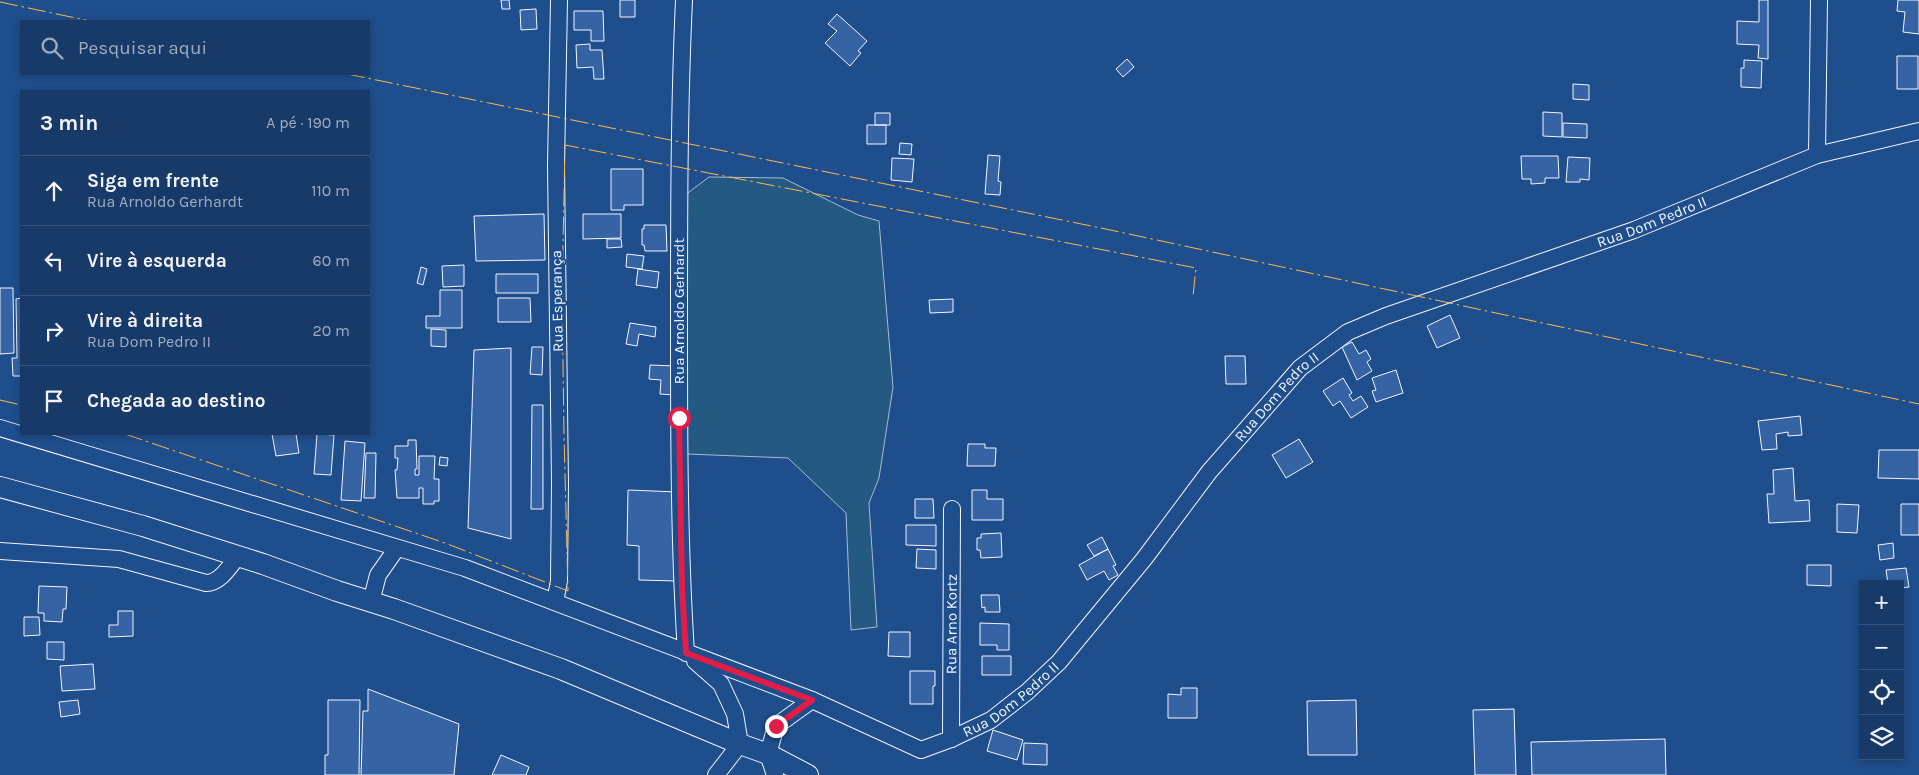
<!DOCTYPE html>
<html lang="pt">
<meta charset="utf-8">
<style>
body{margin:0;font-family:Karla,sans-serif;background:#244571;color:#f1f3f6}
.controls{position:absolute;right:15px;bottom:15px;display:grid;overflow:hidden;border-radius:0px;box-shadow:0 2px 8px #0003}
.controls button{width:45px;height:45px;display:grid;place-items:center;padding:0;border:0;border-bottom:1px solid #36547d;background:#173a69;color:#f1f3f6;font:25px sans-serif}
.stop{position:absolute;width:15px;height:15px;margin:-11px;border:4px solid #e11d48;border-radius:50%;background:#fff}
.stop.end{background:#e11d48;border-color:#fff;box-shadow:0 1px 5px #0008}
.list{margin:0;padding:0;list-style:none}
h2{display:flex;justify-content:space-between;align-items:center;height:65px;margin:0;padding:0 20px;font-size:21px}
h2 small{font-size:16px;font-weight:400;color:#9eadc0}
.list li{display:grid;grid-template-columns:32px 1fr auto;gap:15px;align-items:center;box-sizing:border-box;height:70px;padding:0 20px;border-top:1px solid #36547d}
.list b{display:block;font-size:19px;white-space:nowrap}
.list p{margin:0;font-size:16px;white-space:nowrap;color:#9eadc0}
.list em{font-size:16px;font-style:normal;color:#9eadc0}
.icon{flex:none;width:28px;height:28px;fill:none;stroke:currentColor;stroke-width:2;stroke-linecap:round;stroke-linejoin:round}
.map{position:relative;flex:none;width:1919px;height:775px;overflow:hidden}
.search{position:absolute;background:#173a69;box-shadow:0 2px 8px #0003;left:20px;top:20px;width:350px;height:55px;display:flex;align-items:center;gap:12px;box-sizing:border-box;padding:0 18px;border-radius:0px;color:#9eadc0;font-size:19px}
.panel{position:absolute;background:#173a69;box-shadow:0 2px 8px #0003;left:20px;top:90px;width:350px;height:345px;border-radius:0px}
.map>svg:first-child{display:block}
</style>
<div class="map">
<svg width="1919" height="775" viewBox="0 0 1919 775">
<rect width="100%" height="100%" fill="#1f4e8c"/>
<path fill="#245a82" stroke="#a8bbd7" d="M709 177 783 178 858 215 879 221 893 387 879 478 869 503 877 627 851 630 846 513 788 458 687 454 685 195Z"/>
<path fill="#3563a3" stroke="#f2f6ff" d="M501 0H509L510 9H502Z
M620 0H635V17H620Z
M1759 0H1768V59L1758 58 1759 45 1737 44V21L1759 22Z
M1898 0H1919V34L1903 32 1905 12 1897 11Z
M536 9 537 29 521 30 520 10Z
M574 11H603L604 41H591V30H574Z
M837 14 867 41 858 51 861 53 850 66 825 43 837 31 828 24Z
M590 44V50H602L604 79H594L593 67 577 68 576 45Z
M1897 56H1918V89H1897Z
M1127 59 1134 67 1123 77 1116 69Z
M1744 60 1762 61 1761 88 1741 87V68H1744Z
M1573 84 1589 85V100L1573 99Z
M1543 112 1562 113V137L1543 136Z
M875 113H890V125H875Z
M1563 123 1587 124V138L1563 137Z
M867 125H886V144H867Z
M900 143 912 144 911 155 899 154Z
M988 155 1000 156 998 181 1001 182 1000 195 985 194Z
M1521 156H1558L1559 178H1545V183L1531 184V179H1522Z
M1568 157 1590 158 1589 180 1580 179V182H1566Z
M892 158 914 159 912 182 891 180Z
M611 169H643V205H624V210H611Z
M544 214 545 260 476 261 474 216Z
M583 214H621V238L583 239Z
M644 225H666L667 251H645L644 245H642V229H644Z
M607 239H621L622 247 607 248Z
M627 254 644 256 642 269 626 267Z
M464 265V286L443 287 442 266Z
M421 267 427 269 423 285 417 283Z
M638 269 659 272 657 288 636 285Z
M496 274H538V293H496Z
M0 288H13L14 353 0 354Z
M440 290H462V328H426V316H440Z
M21 298V376H13L12 358H17L16 299Z
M498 298H530L531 322H498Z
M953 299V312L930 313 929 300Z
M1450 315 1460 338 1437 348 1427 326Z
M630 323 656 327 655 337 639 334 637 346 626 344Z
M431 329 446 330V347L431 346Z
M1352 342 1359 354 1366 350 1371 359 1367 362 1372 371 1357 380 1342 347Z
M532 347H543L542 375 530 374Z
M511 348V539L468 528 474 350Z
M1225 356H1245L1246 384H1226Z
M650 365 676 366 674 395 660 394 661 380 649 379Z
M1396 370 1403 393 1376 402 1372 391 1376 390 1372 378Z
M1343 378 1352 393 1349 395 1353 401 1361 396 1368 407 1351 418 1340 401 1333 406 1323 391Z
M532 405H543V509H531Z
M1800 416 1802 435 1788 436V432L1776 434 1777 449 1762 450 1758 421Z
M272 434H296L299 453 276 456Z
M317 434 334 435 331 475 314 474Z
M1299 439 1313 462 1286 478 1272 455Z
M408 440H416L417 469H415V475H419V456H435L434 479H439V501H434V504H423V488H419V498H397L395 470H397L398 458H395V446H408Z
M345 441 365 443 361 501 341 500Z
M968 444H985V448H996L995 466H967Z
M1879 450H1919V479L1878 478Z
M366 453H376L375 498H364Z
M440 457 448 458 447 466 439 465Z
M1793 468 1795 501 1809 500 1810 521 1769 523 1767 494H1774L1773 470Z
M628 490 678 492 676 581 639 580V546L627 545Z
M972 490H987V499H1003V520H972Z
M915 499H933L934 518H915Z
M1837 504 1859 505 1857 533 1837 532Z
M1901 504H1919V535H1901Z
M906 525H936V546L906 545Z
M1001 533 1002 557 981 558 980 550H977V538H981V534Z
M1102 537 1108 549 1094 556 1087 545Z
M1893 543 1894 558 1880 560 1878 545Z
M917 549 936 550V569L916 568Z
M1108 549 1116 565 1113 566 1118 575 1109 580 1104 571 1087 580 1079 565Z
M1807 565H1831V586L1807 585Z
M1906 568 1909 587 1900 588V584H1888L1886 570Z
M39 586 67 587 66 609H63L62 622 44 621V613H38Z
M981 595H999L1000 612H985V607L982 608Z
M118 611H133V636L109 637V625H118Z
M24 617H39L40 635 24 636Z
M980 623 1009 624V650H997V645H980Z
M889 632H910V657L888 656Z
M47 642H64V660L47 659Z
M982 656H1011V675H982Z
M93 664 95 689 62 691 60 666Z
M910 671H935V686H933V704H910Z
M1181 688H1197V718H1168V694L1181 695Z
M368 689 459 724 454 775H361L363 711H368Z
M78 700 80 714 61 717 59 702Z
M328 700H360L359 775H325V755H328Z
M1356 700 1357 755H1308L1307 701Z
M1514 709 1516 775H1475L1473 710Z
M993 730 1023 740 1017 760 987 751Z
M1665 739 1666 775H1532L1531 742Z
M1024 743 1047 744V765L1023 764Z
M501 755 529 767 526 775H492Z"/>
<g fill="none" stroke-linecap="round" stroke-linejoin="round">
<defs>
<g id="minor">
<path d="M684 0C679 108 679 216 679 325 679 434 679 544 686 653"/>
<path d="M1817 155 1819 0"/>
<path id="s1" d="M0 428 465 568 812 700 921 750 951 739 991 720 1027 692 1059 662 1144 559 1209 472 1300 368 1348 332 1386 316 1634 230 1817 155 1919 131"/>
<path d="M0 551 119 559 206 583C220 583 230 566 238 556"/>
<path d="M371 602 378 575 397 548"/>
<path d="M555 602 559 581 560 483 556 166 559 0"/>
<path d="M695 661 721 684 735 714 740 744 716 775"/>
<path id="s2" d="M951 739 952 509"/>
<path d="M775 775 768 754 776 726 812 700"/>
</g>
<path id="major" d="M0 487 143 526 263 564 337 591 394 609 561 669 740 744 768 754 808 775"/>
</defs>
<use href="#minor" stroke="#f2f6ff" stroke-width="18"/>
<use href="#major" stroke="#f2f6ff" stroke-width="22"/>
<use href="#minor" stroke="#1f4e8c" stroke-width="16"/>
<use href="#major" stroke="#1f4e8c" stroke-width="20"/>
<path stroke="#ffb74d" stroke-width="1" stroke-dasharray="18 4 2.5 4" stroke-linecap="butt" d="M0 2 90 21
M347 74 1101 228 1919 404
M0 400 21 405
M125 434 445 543 568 591 564 435 562 293 565 145 1196 268 1193 296"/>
</g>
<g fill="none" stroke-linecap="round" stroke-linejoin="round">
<path stroke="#e11d48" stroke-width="6" d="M679 418 682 588 686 653 812 700 776 726"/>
</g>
<g text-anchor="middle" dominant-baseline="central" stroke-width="4" stroke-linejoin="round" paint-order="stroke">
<g font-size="15" fill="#f2f6ff" stroke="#1f4e8c">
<text stroke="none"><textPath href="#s1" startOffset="1906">Rua Dom Pedro II</textPath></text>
<text transform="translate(557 301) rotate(-91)">Rua Esperança</text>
<text transform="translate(679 311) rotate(-90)">Rua Arnoldo Gerhardt</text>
<text stroke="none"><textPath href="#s1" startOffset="1486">Rua Dom Pedro II</textPath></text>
<text stroke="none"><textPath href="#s2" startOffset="115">Rua Arno Kortz</textPath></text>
<text stroke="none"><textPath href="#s1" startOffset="1081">Rua Dom Pedro II</textPath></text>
</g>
</g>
</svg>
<div class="controls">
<button>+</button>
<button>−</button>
<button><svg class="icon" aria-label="locate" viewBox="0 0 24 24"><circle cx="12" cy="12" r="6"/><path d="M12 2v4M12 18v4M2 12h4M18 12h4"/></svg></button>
<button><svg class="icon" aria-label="layers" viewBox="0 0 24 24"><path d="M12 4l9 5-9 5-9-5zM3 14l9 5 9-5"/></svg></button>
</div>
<div class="stop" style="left:679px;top:418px"></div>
<div class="stop end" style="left:776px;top:726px"></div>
<div class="search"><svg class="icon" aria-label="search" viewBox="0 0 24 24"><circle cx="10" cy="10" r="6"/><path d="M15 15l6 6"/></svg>Pesquisar aqui</div>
<section class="panel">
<h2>3 min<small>A pé · 190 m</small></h2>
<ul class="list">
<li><svg class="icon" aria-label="ahead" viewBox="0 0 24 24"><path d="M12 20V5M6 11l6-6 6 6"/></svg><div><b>Siga em frente</b><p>Rua Arnoldo Gerhardt</p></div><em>110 m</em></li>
<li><svg class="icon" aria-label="left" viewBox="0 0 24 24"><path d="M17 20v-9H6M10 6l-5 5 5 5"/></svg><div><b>Vire à esquerda</b></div><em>60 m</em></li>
<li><svg class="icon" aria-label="right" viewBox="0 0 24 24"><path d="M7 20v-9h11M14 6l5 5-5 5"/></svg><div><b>Vire à direita</b><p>Rua Dom Pedro II</p></div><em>20 m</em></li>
<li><svg class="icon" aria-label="arrive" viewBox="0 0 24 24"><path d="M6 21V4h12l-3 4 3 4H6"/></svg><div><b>Chegada ao destino</b></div></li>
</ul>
</section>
</div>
